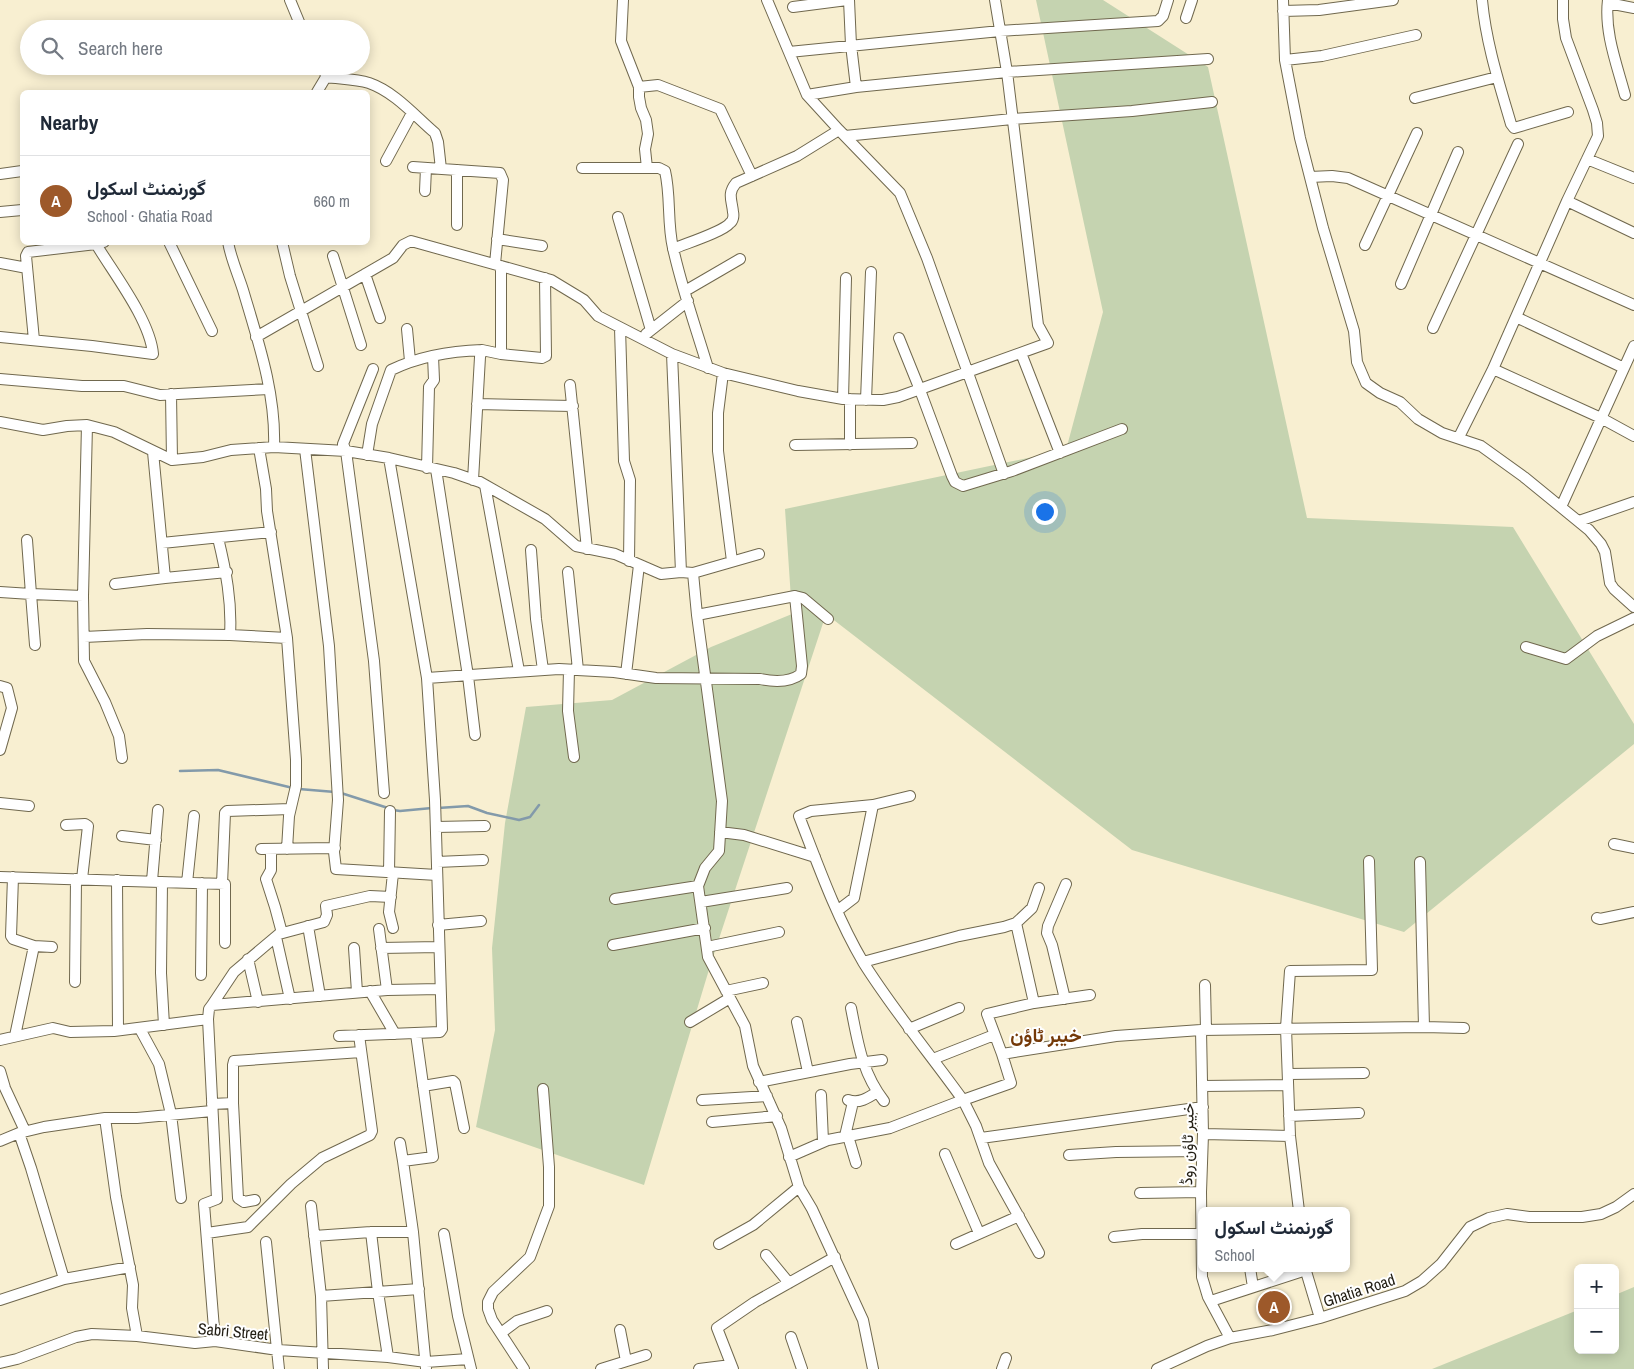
<!DOCTYPE html>
<meta charset="utf-8">
<style>
body{margin:0;font-family:"Archivo Narrow",Vazirmatn,sans-serif;background:#f6f6f7;color:#1f2937}
.controls{position:absolute;right:15px;bottom:15px;display:grid;overflow:hidden;border-radius:8px;box-shadow:0 2px 12px #0003}
.controls button{width:45px;height:45px;display:grid;place-items:center;padding:0;border:0;border-bottom:1px solid #e0e1e3;background:#fff;color:#1f2937;font:25px sans-serif}
.you{position:absolute;left:1044px;top:511px;width:18px;height:18px;margin:-12px;border:4px solid #fff;border-radius:50%;background:#1a73e8;box-shadow:0 0 0 8px #1a73e833}
.badge{display:grid;place-items:center;width:32px;height:32px;border-radius:50%;background:#9d592a;color:#fff;font-size:16px;font-weight:700}
.pin{position:absolute;translate:-50% -50%;border:2px solid #fff;box-shadow:0 1px 5px #0006}
.popup{position:absolute;left:1198px;top:1207px;width:152px;height:65px;box-sizing:border-box;display:grid;place-content:center;border-radius:8px;background:#fff;filter:drop-shadow(0 1px 4px #0005);font-size:16px;white-space:nowrap;color:#747a83}
.popup b{font-size:19px;color:#1f2937}
.popup::after{content:'';position:absolute;left:50%;top:100%;margin-left:-10px;border:10px solid transparent;border-top-color:#fff}
.list{margin:0;padding:0;list-style:none}
h2{display:flex;justify-content:space-between;align-items:center;height:65px;margin:0;padding:0 20px;font-size:21px}
h2 small{font-size:16px;font-weight:400;color:#747a83}
.list li{display:grid;grid-template-columns:32px 1fr auto;gap:15px;align-items:center;box-sizing:border-box;height:90px;padding:0 20px;border-top:1px solid #e0e1e3}
.list b{display:block;font-size:19px;white-space:nowrap}
.list p{margin:0;font-size:16px;white-space:nowrap;color:#747a83}
.list em{font-size:16px;font-style:normal;color:#747a83}
.icon{flex:none;width:28px;height:28px;fill:none;stroke:currentColor;stroke-width:2;stroke-linecap:round;stroke-linejoin:round}
.map{position:relative;flex:none;width:1634px;height:1369px;overflow:hidden}
.search{position:absolute;background:#fff;box-shadow:0 2px 12px #0003;left:20px;top:20px;width:350px;height:55px;display:flex;align-items:center;gap:12px;box-sizing:border-box;padding:0 18px;border-radius:28px;color:#747a83;font-size:19px}
.panel{position:absolute;background:#fff;box-shadow:0 2px 12px #0003;left:20px;top:90px;width:350px;height:155px;border-radius:8px}
.map>svg:first-child{display:block}
</style>
<div class="map">
<svg width="1634" height="1369" viewBox="0 0 1634 1369">
<rect width="100%" height="100%" fill="#f8efd1"/>
<path fill="#c5d3b0" d="M1036 0H1103L1208 67 1307 518 1513 527 1634 724V744L1404 932 1132 850 826 614 711 963 644 1185 476 1127 495 1030 492 948 505 823 526 707 612 700 711 647 792 614 785 509 1066 450 1103 312Z
M1634 1287V1369H1432L1578 1310V1350H1615V1295Z"/>
<g fill="none" stroke-linecap="round" stroke-linejoin="round">
<path stroke="#839aaa" stroke-width="2.5" d="M180 771 218 770 293 788
M299 789 335 792
M341 793 388 808
M438 808 468 806 487 813 519 820 530 817 539 805
M393 810 400 811 432 808"/>
<defs>
<path id="street" d="M290 0 302 29
M623 0 621 41 639 87V97L641 108 646 120 648 134 645 149 647 168
M767 0 807 95 839 130 900 193 927 258 1004 474
M849 0 851 45 856 87 1007 72 1208 59
M1283 0 1285 60 1300 138 1323 228 1354 331 1357 362 1366 383 1380 393 1400 402 1418 419 1442 433 1481 446 1524 477 1589 530 1601 544 1605 552 1610 583 1614 589 1634 607
M1482 0C1486 43 1499 83 1511 124L1514 128 1568 112
M1608 0C1604 32 1617 65 1625 95
M1608 3 1634 8
M793 7 847 0
M1283 11 1319 10 1393 0
M1186 18 1192 0
M789 52 1000 31 1158 21 1163 16 1168 0
M1285 60 1322 56 1416 35
M326 77C341 79 356 79 369 83 395 92 415 116 435 133L438 142 441 169
M639 87 658 85 720 109 752 176
M317 92 326 77 324 66
M807 95 856 87
M1415 98 1497 77
M845 136 1012 119 1132 111 1212 102
M1587 159 1634 178
M386 161 412 113
M413 167 500 173 503 180 495 264
M582 168H659L665 171C671 196 667 223 673 248 682 289 696 328 708 368
M0 174 22 171
M1310 177 1332 176 1348 178 1634 305
M425 191 426 168
M1567 201 1634 233
M0 212 22 210
M618 217 651 330
M457 225V170
M497 239 542 246
M169 242 212 331
M228 242C231 259 238 274 243 290 258 341 276 393 274 447
M282 242 290 276 318 366
M1365 245 1417 133
M673 249C684 244 723 232 730 223 733 221 734 216 733 212 732 200 727 194 736 183L797 156 839 130
M333 256 361 345
M0 263 27 268
M365 274 380 318
M1401 284 1458 152
M685 291 740 259
M1516 317 1624 368
M620 328 624 461 630 480 629 561
M1433 328 1518 144
M407 329 410 361
M646 334 688 301
M0 337 92 346 153 354C150 320 114 274 96 244L104 242
M256 337 393 258 403 245 411 241 551 280 584 300 598 316 672 354 723 373 798 391 843 399 883 400 898 397 1048 343 1038 325 1007 72 995 0
M899 338 920 390 952 476 955 482 963 486 1012 471 1122 429
M34 340 26 256 28 252 96 244
M1021 353 1060 453
M501 354V266
M672 354 681 572
M373 369 343 444 346 451 374 661 384 793
M1493 369 1601 418 1634 436
M723 373 718 413V451L732 561
M0 379 82 386H124L160 395 269 389
M570 385 587 549
M171 394 172 460
M843 399 846 278
M866 400 871 272
M477 404 573 406
M0 422 43 430 67 426 87 425 114 432 172 460 203 457 231 450 274 447 346 451 389 458 454 473 480 482 545 519 576 546 615 554 661 574 681 572 693 573 759 554
M1459 437 1493 369 1567 201 1598 136 1597 123 1593 110 1566 38 1563 19V0
M795 445 912 443
M850 445V399
M259 448 266 489 267 511 287 638
M305 449 329 646 338 800 334 852 336 869 437 875
M367 455 372 424 391 370C420 356 451 351 482 350
M427 468 429 387 434 380 433 356
M436 469 468 676 475 735
M473 480 480 357 482 350 501 354 542 358 546 356 545 278
M485 485 519 671
M1561 507 1634 346
M1579 521 1634 502
M27 540 31 594 83 596 84 661 105 702 119 736 122 758
M162 543 271 532
M531 550 536 619 543 670
M568 572 578 670
M693 573 697 615 722 801 719 851 705 868 698 886 708 957 745 1026 753 1066 781 1128 799 1187 812 1209 863 1320 873 1369
M165 578 227 572
M115 584 165 578 153 452
M0 592 31 594 35 645
M83 596 87 425
M697 615 795 596 803 598 828 619
M230 635 287 638 296 760V786L289 816 287 849
M84 637 147 634 230 635C232 602 226 571 218 538
M1526 647 1566 659 1597 636 1634 618
M569 670 568 711 574 757
M626 674 639 565
M427 678 559 669 614 672 656 678 760 679C774 682 789 683 801 674L802 666 795 596
M0 686 7 688 12 708 0 750
M0 803 29 806
M66 825 85 824 88 826 82 879
M436 827 485 826
M720 832 744 835 815 857
M122 836 156 840
M1614 844 1634 848
M261 849 335 848
M271 849V870L266 879 275 907 282 933
M437 862 483 860
M1420 862 1424 1027
M389 872 390 811
M393 873 389 912 393 928
M0 877 225 884V943
M13 877 11 936 13 939 34 946 52 947
M117 880 118 1030
M152 881 158 810
M162 882 161 973 164 1025
M187 883 194 816
M222 884 225 813 227 811 290 809
M615 899 698 886
M701 902 787 888
M837 911 854 898 873 805
M1597 918 1600 919 1634 912
M1016 923 1034 1003
M438 925 481 921
M308 926 320 996
M379 929 387 990
M276 937 290 999
M613 945 705 928
M707 947 779 932
M354 948 357 992
M381 948 439 947
M248 959 258 1002
M863 962 959 936 1004 927 1016 923 1032 908 1039 888
M201 975 202 883
M75 982 76 879
M1205 985 1206 1030
M370 991 395 1034
M726 991 763 983
M1065 999 1052 945 1047 933 1048 926 1066 884
M212 1005 234 972 279 934 324 922 327 915 326 906 370 896 391 897
M851 1008C858 1043 862 1073 884 1101
M690 1022 730 998
M797 1022 808 1072
M140 1029 159 1064 171 1114 181 1198
M909 1029 959 1008
M1201 1030 1424 1027 1464 1028
M416 1034 433 1157 403 1161 413 1232 426 1368
M15 1036 34 946
M339 1036 440 1032 442 1029 435 800 427 678 389 458
M0 1040 53 1028 70 1032 114 1031 208 1019
M1002 1054 987 1014 1034 1003 1090 995
M933 1059 994 1035
M0 1071 5 1088 25 1131
M1289 1074 1364 1073
M759 1082 850 1064 882 1060
M423 1086 453 1081 455 1083 464 1128
M1202 1086 1288 1085
M821 1095 823 1141
M702 1100 767 1096
M848 1100C859 1104 868 1098 877 1092
M212 1104 233 1103
M1289 1116 1359 1113
M105 1118 116 1197 133 1285 132 1308 137 1336
M712 1122 777 1116
M19 1133 31 1168 64 1279 130 1267
M1203 1134 1290 1136
M845 1136 853 1102
M848 1136 856 1163
M981 1138 1203 1107
M0 1141 19 1133 44 1127 105 1118H137L212 1111
M400 1143 403 1161
M945 1154 979 1233
M1069 1155 1116 1152 1202 1151
M789 1157 828 1140 890 1128 963 1100C930 1054 893 1010 863 962 836 916 818 865 799 816L811 811 873 805 910 796
M1140 1193 1201 1192
M255 1200 244 1202 238 1198 233 1103V1065L234 1061 361 1052
M311 1206 321 1296 323 1369
M1299 1211 1290 1136 1286 1028 1290 971 1372 970 1369 861
M371 1232 378 1292 388 1357
M207 1233 248 1227 291 1184 322 1158 370 1135 372 1131 359 1035
M444 1234 458 1316 471 1369
M314 1236 371 1232H413
M1114 1237 1142 1234H1201
M266 1242 279 1369
M719 1244 753 1225 799 1187
M956 1244 1019 1216
M1039 1253 989 1163 976 1126 963 1100 1011 1083 1002 1054 1116 1036 1201 1030 1203 1134 1201 1192 1202 1277 1208 1297 1230 1338
M766 1255 789 1283
M1250 1268 1253 1287
M1305 1268 1320 1318
M321 1296 419 1289
M0 1300 64 1279
M1211 1301 1306 1270
M620 1330 626 1361
M501 1333 517 1321 547 1311
M791 1337 802 1369
M215 1341 204 1204 217 1199 208 1019 209 1009 212 1005 387 990 440 989
M0 1363 17 1359 76 1337 92 1334 137 1336 195 1343 215 1341 278 1350 388 1357 426 1362 468 1359
M524 1369 492 1320 488 1309V1302L493 1292 530 1257 549 1206V1167L543 1089
M601 1369 646 1355
M699 1369 731 1365
M733 1369 717 1328 755 1302 835 1257
M1002 1369 1006 1358
M1157 1369 1207 1346 1230 1338 1273 1330 1320 1318 1405 1291 1422 1281 1441 1264 1470 1227 1489 1218 1507 1214 1529 1217H1582L1601 1214 1616 1207 1634 1194"/>
</defs>
<use href="#street" stroke="#70684e" stroke-width="12"/>
<use href="#street" stroke="#fff" stroke-width="10"/>
</g>
<g text-anchor="middle" dominant-baseline="central" stroke-width="4" stroke-linejoin="round" paint-order="stroke">
<g font-size="16" fill="#211d13" stroke="#fff">
<text transform="translate(1187 1144) rotate(-89)">خیبر ٹاؤن روڈ</text>
<text transform="translate(1359 1290) rotate(-18)">Ghatia Road</text>
<text transform="translate(233 1331) rotate(5)">Sabri Street</text>
</g>
<g font-size="19" font-weight="bold" fill="#743908" stroke="#fff">
<text x="1046" y="1035">خیبر ٹاؤن</text>
</g>
</g>
</svg>
<div class="controls">
<button>+</button>
<button>−</button>
</div>
<div class="you"></div>
<div class="pin badge" style="left:1274px;top:1307px">A</div>
<div class="popup"><b>گورنمنٹ اسکول</b>School</div>
<div class="search"><svg class="icon" aria-label="search" viewBox="0 0 24 24"><circle cx="10" cy="10" r="6"/><path d="M15 15l6 6"/></svg>Search here</div>
<section class="panel">
<h2>Nearby<small></small></h2>
<ul class="list">
<li><span class="badge">A</span><div><b>گورنمنٹ اسکول</b><p>School · Ghatia Road</p></div><em>660 m</em></li>
</ul>
</section>
</div>
